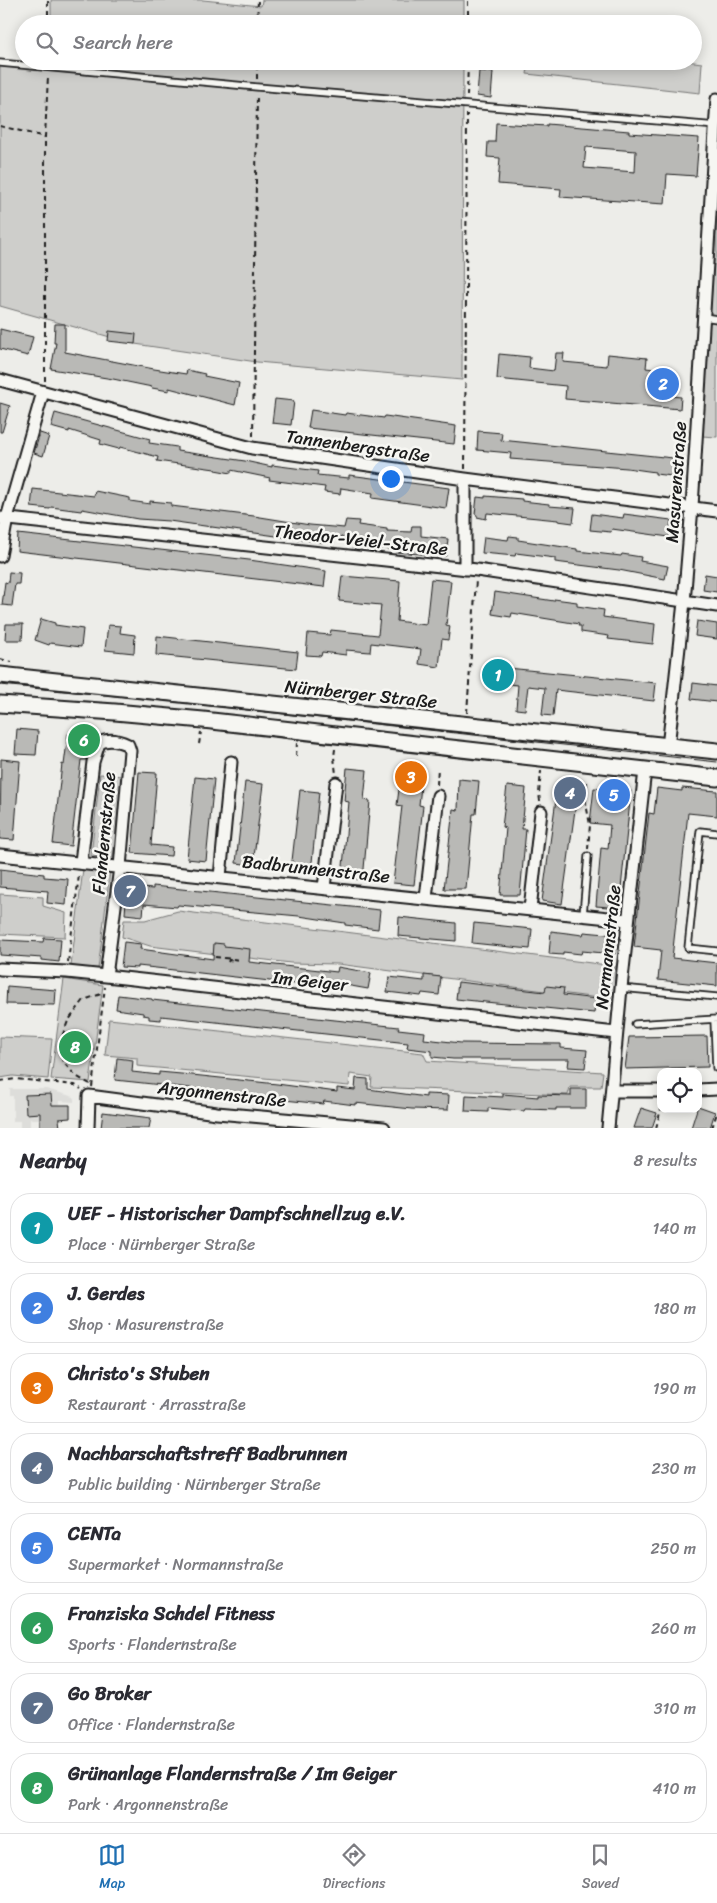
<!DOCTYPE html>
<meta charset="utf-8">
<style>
body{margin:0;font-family:Sriracha,sans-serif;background:#f7f7f7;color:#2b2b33}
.controls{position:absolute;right:15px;bottom:15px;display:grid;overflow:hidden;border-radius:10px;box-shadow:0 2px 12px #0003}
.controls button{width:45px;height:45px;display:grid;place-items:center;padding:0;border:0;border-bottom:1px solid #e1e1e2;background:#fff;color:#2b2b33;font:25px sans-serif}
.you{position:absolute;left:390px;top:478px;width:18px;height:18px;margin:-12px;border:4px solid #fff;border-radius:50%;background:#1a73e8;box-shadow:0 0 0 8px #1a73e833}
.badge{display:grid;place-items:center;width:32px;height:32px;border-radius:50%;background:#1f6fb2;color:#fff;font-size:16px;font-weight:700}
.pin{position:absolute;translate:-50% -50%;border:2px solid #fff;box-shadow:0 1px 5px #0006}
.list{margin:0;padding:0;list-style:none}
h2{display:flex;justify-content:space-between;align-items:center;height:65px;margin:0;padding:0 20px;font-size:21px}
h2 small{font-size:16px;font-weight:400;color:#7c7c81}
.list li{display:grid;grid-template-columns:32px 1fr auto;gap:15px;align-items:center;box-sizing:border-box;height:70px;margin:0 10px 10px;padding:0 10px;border:1px solid #e1e1e2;border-radius:20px}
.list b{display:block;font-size:19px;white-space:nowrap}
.list p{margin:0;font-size:16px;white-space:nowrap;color:#7c7c81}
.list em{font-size:16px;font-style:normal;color:#7c7c81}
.icon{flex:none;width:28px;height:28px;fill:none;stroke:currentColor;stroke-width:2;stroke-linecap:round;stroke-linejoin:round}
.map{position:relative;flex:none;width:717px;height:1128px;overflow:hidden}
.search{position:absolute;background:#fff;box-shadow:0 2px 12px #0003;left:15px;right:15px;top:15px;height:55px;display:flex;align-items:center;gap:12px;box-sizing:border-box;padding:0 18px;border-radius:28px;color:#7c7c81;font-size:19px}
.sheet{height:705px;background:#fff}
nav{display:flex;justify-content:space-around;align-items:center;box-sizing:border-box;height:70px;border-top:1px solid #e1e1e2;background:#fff;font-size:14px;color:#7c7c81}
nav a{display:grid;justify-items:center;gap:2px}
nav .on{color:#1f6fb2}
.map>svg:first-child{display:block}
</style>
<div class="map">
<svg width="717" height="1128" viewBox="0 0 717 1128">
<rect width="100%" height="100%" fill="#edede9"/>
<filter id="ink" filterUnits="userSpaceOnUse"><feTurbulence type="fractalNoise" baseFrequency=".02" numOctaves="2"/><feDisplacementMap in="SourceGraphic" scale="10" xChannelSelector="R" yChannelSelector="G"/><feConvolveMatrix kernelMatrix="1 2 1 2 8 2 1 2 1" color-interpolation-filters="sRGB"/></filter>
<g filter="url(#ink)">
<path fill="#ddddda" d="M10 1089H46L74 1097V1102L59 1101V1119H30V1128H20V1121H13V1096H10Z"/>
<path fill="#cececb" stroke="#757574" d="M51 0H203L261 6 262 0H464V24H51Z
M0 60 51 64V61H463L462 380 257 362 135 344 0 306Z
M529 61H686L702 63 700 93 527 74Z
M717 215V437L702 436Z
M100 774 122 776 113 858 91 856Z
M83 869 110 872 98 969 71 966Z
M0 894 43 897V906L66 913 65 937 0 934Z
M178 911 615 966 614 1000 338 964 291 963 150 946 122 937 124 920H145Z
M64 979 103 985 90 1082 51 1079Z
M109 1019 423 1053 427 1061 603 1072 601 1087H570L568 1095 371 1087 372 1077 350 1074 349 1086 137 1066V1058L105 1055Z
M0 1037 52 1039 48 1079 13 1076 0 1078Z"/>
<path fill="#b9b9b6" stroke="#1c1c1c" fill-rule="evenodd" d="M479 71 493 72 491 98 477 96Z
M496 123 547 126V124L629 131V133L699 138 696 176 667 174 665 204 560 197 561 189 498 184 500 158 487 157 488 142H495ZM586 147 636 151 635 172 584 168Z
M55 324H65V352L154 369 186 374 187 370 205 374 204 376 239 383 235 405 169 388V391L152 388V387L113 379 51 369 56 343H54Z
M0 329 33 337 28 356 0 349Z
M109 331 136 334 135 344 108 341Z
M556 353H564L563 362 607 366 608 354 647 358 646 368 654 369 653 376 673 378 671 396 681 397 680 409 565 399 566 386 497 379 499 354 530 357 529 368 554 371Z
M275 399 294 401 291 425 272 423Z
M0 403 10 406 2 432H0Z
M311 410 345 415 346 413 384 418 385 416 456 426 454 444 308 428Z
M55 413 150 439 149 443 177 447V451L245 461 272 467V465L318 471 317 475 349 478V475L449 488 446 508 372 498 373 493 341 488 340 494 324 492 325 487 269 480 270 478 231 470V473L215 470V469L157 461 158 457 120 447 119 449 100 444 101 440 69 430V432L51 427Z
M478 431 502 433 501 440 683 459 681 477 655 474V472L627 468 510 459 511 453 477 450Z
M40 433 49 436 43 456 34 453Z
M33 489 94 496 95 491 130 498V501L150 504V501L171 503V506L254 516 310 525 344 528 346 520 359 521 358 525 387 529V531L411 532 412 526H421V536L448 539 446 556 395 552V550L365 546 366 540 334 536V543L319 542 169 521 138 519 82 509 81 511 51 507 50 509 31 507Z
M485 496 522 499V501L549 504V506L575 508 573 523 558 521V520L487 513 486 519 477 517V515L475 514 477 497 485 498Z
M592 514 623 518 624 514 671 520 669 537 612 529 611 532 590 530Z
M18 534 249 560 326 571 324 587 17 551Z
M509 536 518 537V540L577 549V551L621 556 622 554 641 557 640 561 668 566 665 579 619 570 555 562V558L516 553 515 556 482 553 484 537 508 540Z
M9 572 20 573 19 584H15L12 606 2 605 5 582 8 583Z
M705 574 717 576V592L703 590Z
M342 576 400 581 397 621 426 625 431 579 451 581 446 625 450 626 448 640 442 639 439 667 419 664 421 649 371 643 370 652 346 650V655L322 652 321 656 306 655 308 633 330 635 331 630 378 635 381 605 339 601Z
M495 592 554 601V599L577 602V606L604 610 603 617 655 624 653 644 608 639 609 636 581 632V626H578L579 624 512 613 511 617 492 614Z
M41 619 55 623V625L83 629 81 647 50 643 49 645 35 640Z
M697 621 717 624V639L695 636Z
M6 624H23L22 640H5Z
M108 625 121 626 120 633 135 635 134 653 105 650Z
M157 636 298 652 296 669 156 655Z
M488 666 656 683 654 701 556 690 553 716 542 715 545 688 528 686 525 710 516 709 518 685 486 682Z
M693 683 717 686V702L691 699Z
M17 729 38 731 36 755 15 754Z
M68 734 89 736 86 760H81L71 846 53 844 62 764 64 765Z
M1 759 20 761 14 840 0 839Z
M347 768 367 770 364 800 370 801 363 880 342 877 349 802 344 801Z
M139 772 157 773 151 845 172 847 171 856 132 853Z
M401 774 422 776 419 805 423 806 414 885 393 883 402 806 397 805Z
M195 777 214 779 206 861 187 859Z
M459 779 479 781 476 814H473L466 889H444L453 809 458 810Z
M245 782 263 784 253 865 236 863Z
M558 785 578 788 562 904 542 901Z
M507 786 526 788 522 829H526L520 895H500L506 828 502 827Z
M594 788 631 791 619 908 596 906 601 848 608 849 610 825 590 823Z
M657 788 682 791V788L717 791V816L688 813 672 958 717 963V986L658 980 661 950 634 947 649 813 654 814Z
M300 790 319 792 311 872 291 870Z
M0 869 44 874V877L68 879 66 905 47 903 48 891 0 887Z
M153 886 380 910 378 929 345 925V923L299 916 178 905 177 907 144 904 143 916 125 914 127 887 153 889Z
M399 917 456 923V941L398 936Z
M474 923 532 929 530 949 472 943Z
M551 931 583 935 584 932 617 935 615 954 582 951 581 954 563 952V955L549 954Z
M44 938 61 939 59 962 42 960V958L0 955V940L43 942Z
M124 942 141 944 140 949 213 959 214 943 224 944V946L250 949 249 962 337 972 338 967 371 973 368 989 323 981 322 987 174 970 138 966V968L121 967Z
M424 975 441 977 439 995 422 993 421 996 387 992 389 977 424 981Z
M458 982 545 992 546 986 564 988 563 995 596 999 594 1013 456 999Z
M7 986 56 990 55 1005 6 1004Z
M118 995 152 999V1000L399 1027 398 1029 425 1032 424 1039 461 1043 561 1044V1048L587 1050 585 1068 568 1067 569 1059H453L432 1057V1051L407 1048 408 1043 161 1016V1020L149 1019V1016L143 1015V1013L116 1009Z
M707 1036 708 1067 625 1069 629 1037Z
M117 1058 133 1060 132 1072 159 1075V1072L192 1075 277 1084 337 1092V1088L355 1090 356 1078 368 1079V1089L426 1097V1094L449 1095 448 1110 412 1109 355 1103V1105L324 1101 323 1104 265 1098H253V1100L229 1097V1095L218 1093 190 1088 115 1080Z
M571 1089H586V1108H556V1110L525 1109 524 1111 488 1108V1112L465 1111 466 1095 503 1097V1094L538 1097V1095L571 1096Z
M51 1094 52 1105H70V1118L59 1119 60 1128H40V1113L26 1114 25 1095Z
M698 1106 715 1112 710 1128H691Z
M641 1108 657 1113 652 1128H634Z
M103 1112 151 1118 149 1128H101Z"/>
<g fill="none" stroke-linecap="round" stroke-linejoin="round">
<defs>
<path id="service" d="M0 63 257 87 717 126
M704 317 717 319
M717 833 700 831 688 948 717 951
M583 915 588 856
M621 988 717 997
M714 1020 716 1068
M635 1024 717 1019"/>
<path id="minor" d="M0 380 252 448 465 479 717 511
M0 518 477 570 717 606
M0 556 7 518 43 392
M465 569V479
M668 747 684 602 692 507 717 99
M0 855 628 920
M81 862 93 762 99 743C109 738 118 740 128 745L130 751 120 867 106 976
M220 877 231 762
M324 888 336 783
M426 898 438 796
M530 909 541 812
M0 969 67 972 106 976 616 1033
M698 1090 717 1089
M612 1091H661
M88 1128 89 1096 217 1113 384 1128
M608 1128 621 988 645 770"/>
<path id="secondary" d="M0 675 717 751
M0 704 115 712 203 720 717 778"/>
</defs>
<use href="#service" stroke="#1c1c1c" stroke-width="9"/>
<use href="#minor" stroke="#1c1c1c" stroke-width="15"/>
<use href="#secondary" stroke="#1c1c1c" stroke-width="19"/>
<path stroke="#1c1c1c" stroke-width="2" stroke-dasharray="5 4" stroke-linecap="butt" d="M48 24V0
M257 24 258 0
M468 24V0
M257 79V61
M467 96 468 61
M0 126 45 137
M45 381V137L48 76
M253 436 257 94
M465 469 467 114
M0 659 12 662
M467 713 476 580
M199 744 201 732
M335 749 334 757 336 774
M296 756 297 743
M587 782 585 798 590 825 588 849
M437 785 438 767
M540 801 539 793 541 771
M215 957 241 960
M68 962 79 875
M228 962 229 960 234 961V959
M0 1081 16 1079 75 1085 81 1089
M90 1084 76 1076 63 1062 60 1042 68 1021 84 1000 104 993
M92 1087 105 987
M656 1128 661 1109
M712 1128 717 1113"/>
<use href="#service" stroke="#f6f6f2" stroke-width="5.5"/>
<use href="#minor" stroke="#f6f6f2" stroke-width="11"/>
<use href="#secondary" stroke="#f6f6f2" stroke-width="15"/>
<path stroke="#1c1c1c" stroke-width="1" d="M0 685 158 700 717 762"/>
</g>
</g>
<g text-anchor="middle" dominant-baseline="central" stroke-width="5" stroke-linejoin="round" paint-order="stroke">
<g font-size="18" fill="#1c1c1c" stroke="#f6f6f2">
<text transform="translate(358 446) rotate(8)">Tannenbergstraße</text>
<text transform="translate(676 482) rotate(-86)">Masurenstraße</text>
<text transform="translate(361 540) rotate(6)">Theodor-Veiel-Straße</text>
<text transform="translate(361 694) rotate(6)">Nürnberger Straße</text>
<text transform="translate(104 833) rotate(-85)">Flandernstraße</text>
<text transform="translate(316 869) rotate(6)">Badbrunnenstraße</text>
<text transform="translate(608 947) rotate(-84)">Normannstraße</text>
<text transform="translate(310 981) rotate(6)">Im Geiger</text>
<text transform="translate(222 1094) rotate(6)">Argonnenstraße</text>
</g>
</g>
</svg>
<div class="controls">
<button><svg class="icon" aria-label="locate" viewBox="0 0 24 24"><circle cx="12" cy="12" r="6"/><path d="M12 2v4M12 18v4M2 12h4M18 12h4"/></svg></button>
</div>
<div class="you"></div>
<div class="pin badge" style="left:498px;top:675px;background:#0f9aa8">1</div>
<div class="pin badge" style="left:663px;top:384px;background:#3f7fe0">2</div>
<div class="pin badge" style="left:411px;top:777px;background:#e8710a">3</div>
<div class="pin badge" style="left:570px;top:793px;background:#5c6f8a">4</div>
<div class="pin badge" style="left:614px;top:795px;background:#3f7fe0">5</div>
<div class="pin badge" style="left:84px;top:740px;background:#2e9e5b">6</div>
<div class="pin badge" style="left:130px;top:891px;background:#5c6f8a">7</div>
<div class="pin badge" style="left:75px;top:1047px;background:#2e9e5b">8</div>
<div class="search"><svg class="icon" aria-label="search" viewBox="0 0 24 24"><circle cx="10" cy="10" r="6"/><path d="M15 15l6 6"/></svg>Search here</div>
</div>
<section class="sheet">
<h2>Nearby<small>8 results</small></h2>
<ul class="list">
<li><span class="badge" style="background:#0f9aa8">1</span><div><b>UEF - Historischer Dampfschnellzug e.V.</b><p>Place · Nürnberger Straße</p></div><em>140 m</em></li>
<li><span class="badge" style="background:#3f7fe0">2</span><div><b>J. Gerdes</b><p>Shop · Masurenstraße</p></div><em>180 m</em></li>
<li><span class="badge" style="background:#e8710a">3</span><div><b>Christo's Stuben</b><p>Restaurant · Arrasstraße</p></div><em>190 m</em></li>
<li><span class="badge" style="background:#5c6f8a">4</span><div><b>Nachbarschaftstreff Badbrunnen</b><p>Public building · Nürnberger Straße</p></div><em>230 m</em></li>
<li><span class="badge" style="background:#3f7fe0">5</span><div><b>CENTa</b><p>Supermarket · Normannstraße</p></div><em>250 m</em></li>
<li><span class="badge" style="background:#2e9e5b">6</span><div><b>Franziska Schdel Fitness</b><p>Sports · Flandernstraße</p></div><em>260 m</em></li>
<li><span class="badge" style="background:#5c6f8a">7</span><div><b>Go Broker</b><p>Office · Flandernstraße</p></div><em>310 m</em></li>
<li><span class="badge" style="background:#2e9e5b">8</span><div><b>Grünanlage Flandernstraße / Im Geiger</b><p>Park · Argonnenstraße</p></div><em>410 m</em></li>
</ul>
</section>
<nav>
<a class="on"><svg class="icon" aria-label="map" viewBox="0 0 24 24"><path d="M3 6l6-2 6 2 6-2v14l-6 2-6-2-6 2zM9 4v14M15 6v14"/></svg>Map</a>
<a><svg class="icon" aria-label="directions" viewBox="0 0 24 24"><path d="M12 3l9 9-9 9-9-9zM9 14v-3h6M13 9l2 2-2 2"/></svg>Directions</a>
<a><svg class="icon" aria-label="saved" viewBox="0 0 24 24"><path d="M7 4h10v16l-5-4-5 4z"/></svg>Saved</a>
</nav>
